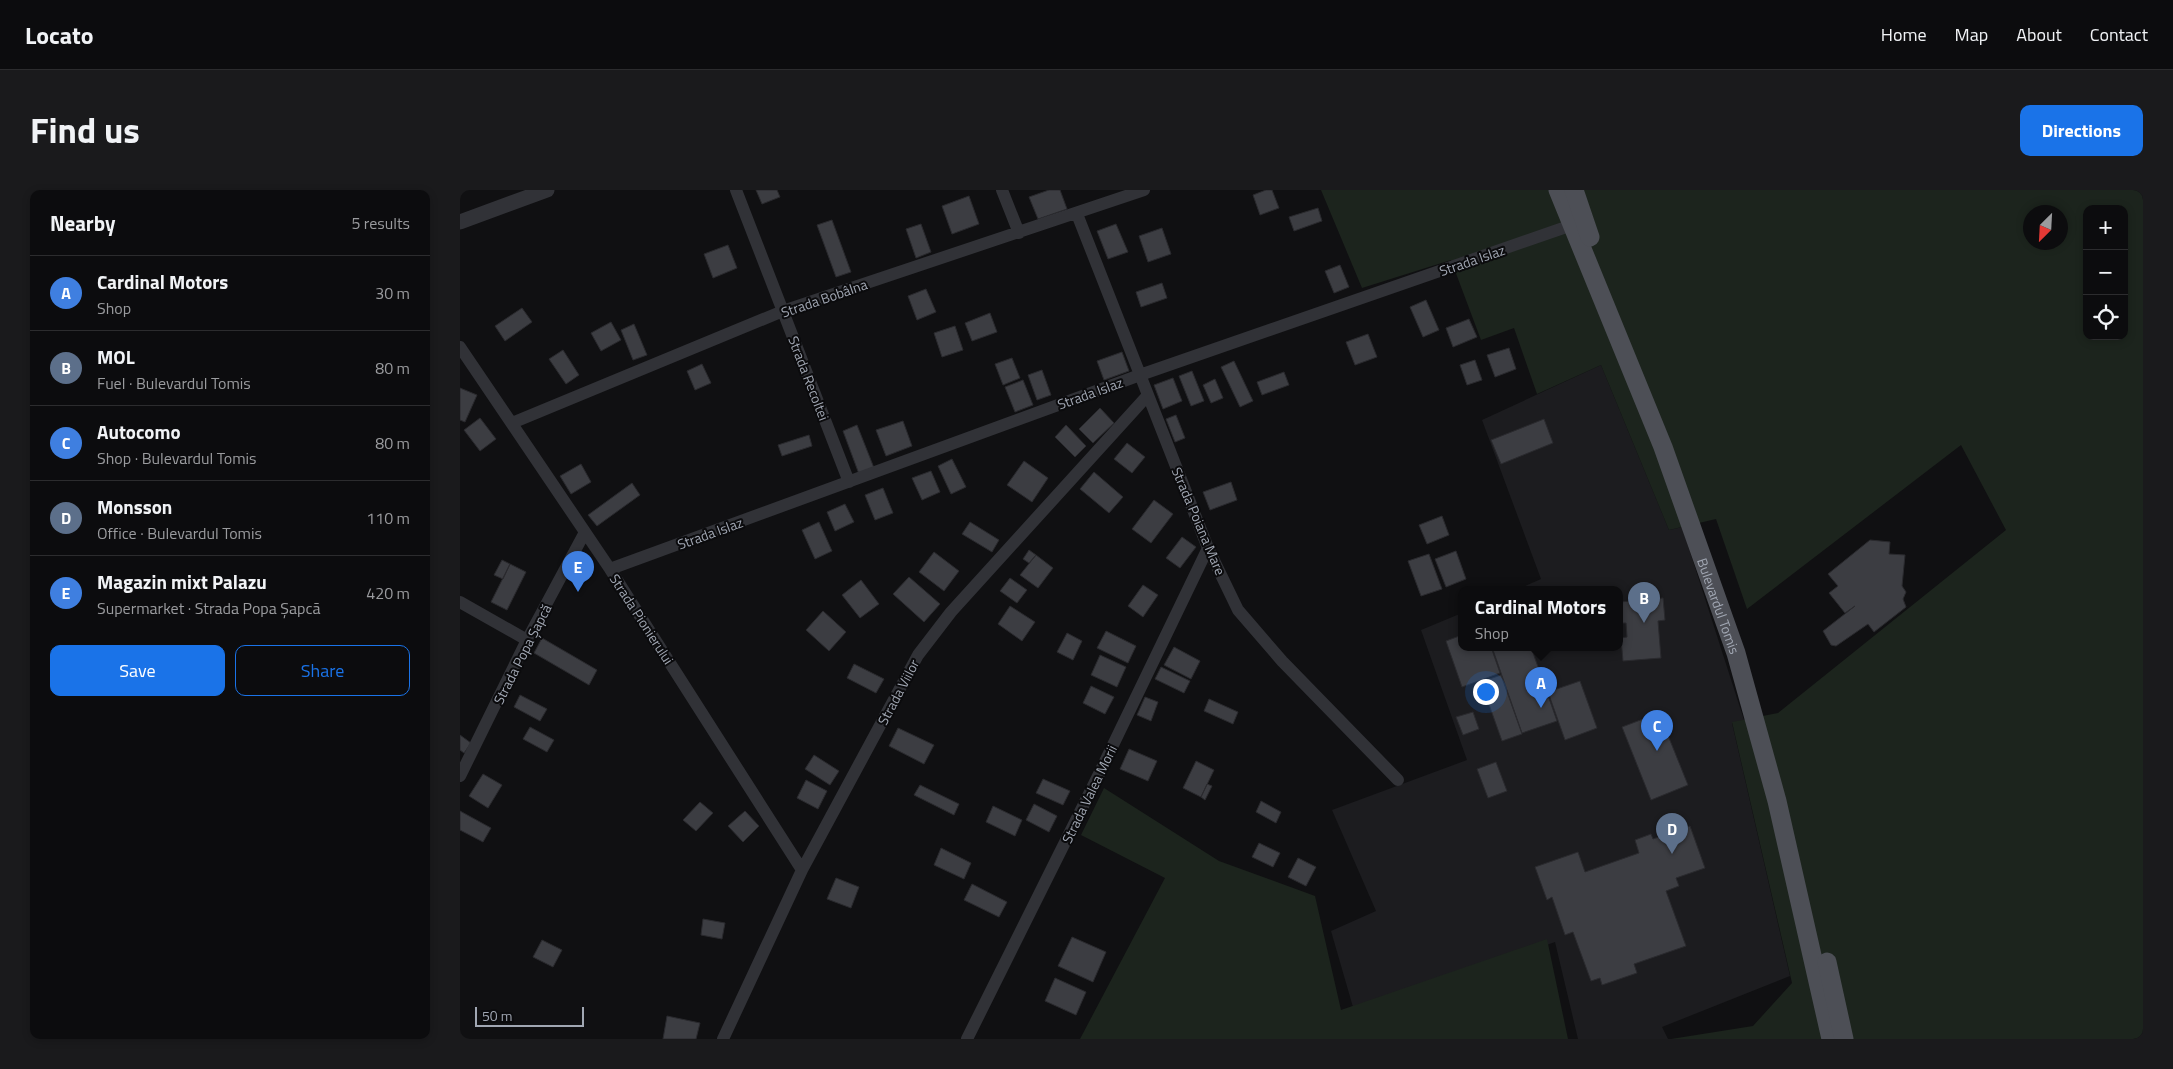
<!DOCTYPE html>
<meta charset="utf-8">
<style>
body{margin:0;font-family:"Titillium Web",sans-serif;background:#1a1a1c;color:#f1f3f6}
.controls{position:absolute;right:15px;top:15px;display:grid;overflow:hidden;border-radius:10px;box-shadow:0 2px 8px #0003}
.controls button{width:45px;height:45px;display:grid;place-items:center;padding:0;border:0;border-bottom:1px solid #2c2c2e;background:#0c0c0e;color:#f1f3f6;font:25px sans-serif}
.compass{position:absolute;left:1563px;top:15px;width:45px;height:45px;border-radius:50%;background:#0c0c0e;box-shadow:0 2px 8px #0003;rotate:204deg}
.scale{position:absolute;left:15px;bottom:12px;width:109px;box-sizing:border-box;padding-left:5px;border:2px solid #a1a7b3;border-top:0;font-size:14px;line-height:18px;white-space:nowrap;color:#a1a7b3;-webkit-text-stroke:4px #0b0b0d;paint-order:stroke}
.you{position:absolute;left:1025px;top:501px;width:18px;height:18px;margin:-12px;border:4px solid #fff;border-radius:50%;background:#1a73e8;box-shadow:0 0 0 8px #1a73e833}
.badge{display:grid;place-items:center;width:32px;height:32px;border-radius:50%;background:#1a73e8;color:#fff;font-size:16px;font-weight:700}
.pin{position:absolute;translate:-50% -41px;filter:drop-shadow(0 1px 2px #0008)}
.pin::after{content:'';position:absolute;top:26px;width:18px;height:15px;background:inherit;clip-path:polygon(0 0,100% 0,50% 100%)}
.popup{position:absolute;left:998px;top:396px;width:165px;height:65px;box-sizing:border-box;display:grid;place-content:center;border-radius:10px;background:#0c0c0e;filter:drop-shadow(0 1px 4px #0005);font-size:16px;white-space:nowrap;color:#9a9b9e}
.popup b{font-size:19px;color:#f1f3f6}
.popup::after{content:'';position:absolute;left:50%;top:100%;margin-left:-10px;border:10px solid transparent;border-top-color:#0c0c0e}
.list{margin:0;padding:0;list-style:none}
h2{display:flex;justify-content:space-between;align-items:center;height:65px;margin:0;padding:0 20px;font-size:21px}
h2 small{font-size:16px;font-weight:400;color:#9a9b9e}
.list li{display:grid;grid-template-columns:32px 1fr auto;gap:15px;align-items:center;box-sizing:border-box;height:75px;padding:0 20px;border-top:1px solid #2c2c2e}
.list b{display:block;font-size:19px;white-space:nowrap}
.list p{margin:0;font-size:16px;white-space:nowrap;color:#9a9b9e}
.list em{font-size:16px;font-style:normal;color:#9a9b9e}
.actions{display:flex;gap:10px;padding:15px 20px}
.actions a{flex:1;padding:11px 0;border:1px solid #1a73e8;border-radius:10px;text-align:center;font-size:18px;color:#1a73e8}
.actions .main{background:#1a73e8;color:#fff}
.icon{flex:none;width:28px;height:28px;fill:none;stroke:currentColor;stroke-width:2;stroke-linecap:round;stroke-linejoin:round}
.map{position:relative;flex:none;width:1683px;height:849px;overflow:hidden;border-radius:10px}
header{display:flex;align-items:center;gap:30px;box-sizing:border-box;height:70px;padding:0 25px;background:#0c0c0e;border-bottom:1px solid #2c2c2e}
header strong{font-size:24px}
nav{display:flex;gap:28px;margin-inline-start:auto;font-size:18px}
.intro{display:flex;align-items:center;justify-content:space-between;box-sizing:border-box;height:120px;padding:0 30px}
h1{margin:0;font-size:35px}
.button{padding:12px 22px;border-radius:10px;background:#1a73e8;color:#fff;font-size:18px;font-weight:700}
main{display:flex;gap:30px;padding:0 30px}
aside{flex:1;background:#0c0c0e;border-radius:10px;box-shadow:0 2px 8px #0003}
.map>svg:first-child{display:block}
</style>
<header>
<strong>Locato</strong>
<nav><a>Home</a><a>Map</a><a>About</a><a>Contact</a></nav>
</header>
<div class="intro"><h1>Find us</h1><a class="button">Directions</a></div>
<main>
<aside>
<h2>Nearby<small>5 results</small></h2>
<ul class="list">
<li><span class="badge" style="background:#3f7fe0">A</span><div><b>Cardinal Motors</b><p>Shop</p></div><em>30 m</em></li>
<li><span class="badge" style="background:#5c6f8a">B</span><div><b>MOL</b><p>Fuel · Bulevardul Tomis</p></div><em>80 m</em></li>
<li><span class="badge" style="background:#3f7fe0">C</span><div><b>Autocomo</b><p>Shop · Bulevardul Tomis</p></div><em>80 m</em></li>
<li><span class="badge" style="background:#5c6f8a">D</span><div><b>Monsson</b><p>Office · Bulevardul Tomis</p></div><em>110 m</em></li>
<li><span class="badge" style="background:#3f7fe0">E</span><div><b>Magazin mixt Palazu</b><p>Supermarket · Strada Popa Șapcă</p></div><em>420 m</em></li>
</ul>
<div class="actions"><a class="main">Save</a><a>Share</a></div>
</aside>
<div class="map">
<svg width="1683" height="849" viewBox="0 0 1683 849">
<rect width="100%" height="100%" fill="#101012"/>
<path fill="#1c1c1f" d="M1141 175 1209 340 1222 337 1284 530 1272 533 1330 786 1202 837 1208 849H1118L1095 752 895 824 871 741 916 721 872 620 1007 570 961 440 1002 423V457H1160V399H1058L1081 389 1022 230Z"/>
<path fill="#1c241d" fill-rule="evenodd" d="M861 0H1683V849H1211L1293 836 1332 793 1272 532 1318 523 1546 340 1501 255 1287 419 1256 329 1209 340 1141 175 1077 204 1054 138 1021 150 991 70 902 98ZM1627 19H1664V146H1627ZM1570 22H1600V52H1570Z
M644 598 759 671 855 706 881 820 1087 749 1108 849H620L705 688 621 645Z"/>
<path fill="#3c3d42" stroke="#2a2a2e" d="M296 0H317L320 7 302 14Z
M589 0H600L607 19 578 29 569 7Z
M806 0H812L819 18 800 25 793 5Z
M509 6 519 34 492 44 482 16Z
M858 18 862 31 834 41 829 27Z
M372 30 391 82 376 87 357 35Z
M461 34 471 62 456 68 446 39Z
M656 34 668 62 648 69 637 41Z
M702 38 711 64 688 72 679 46Z
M268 55 277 78 253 88 244 64Z
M880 75 889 97 874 103 865 81Z
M702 93 707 108 681 117 676 102Z
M466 99 476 122 457 130 448 106Z
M966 110 979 140 963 147 950 117Z
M62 118 72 132 45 151 35 136Z
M530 123 537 142 512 151 505 133Z
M1009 129 1017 147 993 157 986 138Z
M151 132 161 150 141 161 131 143Z
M174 134 187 165 173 170 161 140Z
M495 136 503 160 482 167 474 143Z
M908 144 917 167 895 175 886 152Z
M1049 158 1056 179 1035 187 1027 165Z
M103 160 119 185 106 194 89 169Z
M662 162 669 181 644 190 637 171Z
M552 168 560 188 543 195 535 174Z
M1015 170 1022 190 1007 195 1000 175Z
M774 171 793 211 780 217 761 177Z
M242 174 251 193 235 200 227 181Z
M582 180 591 205 577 210 568 185Z
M732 181 744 211 731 216 719 186Z
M824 182 829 195 802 205 797 192Z
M713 188 722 211 703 219 694 195Z
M755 189 763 208 751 213 743 195Z
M563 190 573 215 555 222 545 197Z
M0 198 17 205 5 232 0 230Z
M640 218 654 233 633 253 619 239Z
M716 225 725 248 715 252 706 229Z
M20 228 36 249 20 261 4 240Z
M1084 229 1093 253 1041 274 1031 250Z
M443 231 452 256 426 266 416 240Z
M397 235 414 278 399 284 383 241Z
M606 235 626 256 615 267 595 247Z
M349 245 352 256 322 266 318 255Z
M667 253 685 267 672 283 654 269Z
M492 269 506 297 491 304 478 276Z
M564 271 588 288 572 312 547 295Z
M121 274 131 292 111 304 100 286Z
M471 281 480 302 462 310 452 288Z
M634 282 663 307 649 323 620 299Z
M771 292 777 310 750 320 743 302Z
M172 293 180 305 137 336 128 325Z
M423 298 433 323 415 330 405 305Z
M694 310 713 324 691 353 672 339Z
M385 314 394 332 375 341 367 322Z
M982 326 989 345 967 354 959 335Z
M359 332 372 361 355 369 342 340Z
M510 332 539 350 532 362 502 344Z
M722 347 736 357 720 378 706 368Z
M1410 350 1430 352 1429 364 1445 365 1442 396 1446 402 1443 409 1446 417 1414 442 1408 434 1376 456 1371 455 1363 441 1395 416 1385 423 1369 403 1378 396 1368 384Z
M569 360 576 365 569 373 563 369Z
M996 361 1006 389 986 397 975 369Z
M474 362 499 381 484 401 459 382Z
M969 364 982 399 961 406 948 371Z
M576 365 593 378 578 398 560 385Z
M42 370 50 374 43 389 34 385Z
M50 374 66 382 47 420 31 412Z
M449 387 480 414 464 432 433 404Z
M550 388 567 400 557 413 540 401Z
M401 390 419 414 400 428 382 405Z
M683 395 698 405 683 427 668 416Z
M1203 408 1205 430 1198 431 1201 468 1163 471 1161 448 1167 447 1166 433H1160V412Z
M550 416 575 432 562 451 538 434Z
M363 421 386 442 369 461 346 440Z
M646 441 676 456 668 473 637 458Z
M607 443 622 451 613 470 597 462Z
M1002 445V457H1031L1040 483 1002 497 986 451Z
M82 448 137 480 129 495 74 463Z
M714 457 740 471 731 489 704 475Z
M1032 457H1071L1097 531 1062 543Z
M640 465 666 477 657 497 631 485Z
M394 474 424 489 416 503 387 488Z
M701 477 730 491 724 503 695 489Z
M1041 485 1062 544 1042 551 1021 492Z
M1120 491 1137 538 1105 550 1088 502Z
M631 496 654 507 645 524 623 513Z
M60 505 87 519 80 531 54 517Z
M685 507 698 512 691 531 677 525Z
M749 509 778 522 773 534 744 521Z
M1013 522 1019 539 1003 545 996 527Z
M1199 523 1228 595 1191 610 1162 537Z
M70 537 94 550 87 562 63 549Z
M438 538 474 555 464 574 429 556Z
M0 545 11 553 4 563 0 560Z
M669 559 697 571 688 591 660 579Z
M354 565 379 581 370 595 345 579Z
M736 571 754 580 741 607 723 598Z
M1036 572 1047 601 1028 608 1017 579Z
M23 584 42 595 28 618 9 606Z
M583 589 610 601 603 615 576 603Z
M346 590 367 601 358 619 337 608Z
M747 594 752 596 745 610 741 607Z
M460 595 499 614 494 625 454 605Z
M801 611 821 622 816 633 796 622Z
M240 612 253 623 236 641 223 630Z
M574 614 597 626 589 642 566 630Z
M533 616 562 630 555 646 526 632Z
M0 621 31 638 23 652 0 640Z
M285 621 299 636 283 652 268 636Z
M1230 636 1245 678 1216 688 1219 696 1206 701 1226 756 1174 774 1177 783 1142 795 1140 788 1131 791 1113 742 1105 745 1092 707 1087 710 1075 677 1118 662 1125 682 1179 663 1175 650 1191 644 1193 649Z
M799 653 820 663 813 677 792 667Z
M481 658 511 673 504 689 474 675Z
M838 668 856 677 846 696 828 687Z
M376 688 399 697 391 718 367 709Z
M512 694 547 712 539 727 504 710Z
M243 729 265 733 262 749 241 745Z
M612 747 646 762 633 792 598 776Z
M82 750 102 760 93 777 73 767Z
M595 788 626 802 616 825 585 811Z
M207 826 240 833 236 849H203Z"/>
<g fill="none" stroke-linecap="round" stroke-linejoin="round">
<path stroke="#313237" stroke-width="12" d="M276 0 389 292
M542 0 559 43
M617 24 748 358 778 420 822 471 938 590
M0 157 150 379 342 680
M52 233 323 121 684 0
M150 379 680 185 1112 35
M0 412 67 450
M0 586 67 450 125 342
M263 849 342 680 458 465 491 422 688 205
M507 849 639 584 748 358"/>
<path stroke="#313237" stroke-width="15" d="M0 32 87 0"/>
<g stroke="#4d4f56" stroke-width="19">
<path id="s1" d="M1098 0 1203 257 1276 463 1317 611 1371 849"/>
<path d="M1114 0 1130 47"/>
<path d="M1367 772 1384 849"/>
</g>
</g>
<g text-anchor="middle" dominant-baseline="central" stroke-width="4" stroke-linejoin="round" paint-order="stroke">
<g font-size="14" fill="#a1a7b3" stroke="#0b0b0d">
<text transform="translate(1012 70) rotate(-19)">Strada Islaz</text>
<text transform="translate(364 108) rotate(-19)">Strada Bobâlna</text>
<text transform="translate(349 188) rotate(69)">Strada Recoltei</text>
<text transform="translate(630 203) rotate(-20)">Strada Islaz</text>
<text transform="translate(739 331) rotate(67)">Strada Poiana Mare</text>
<text transform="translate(250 343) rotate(-20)">Strada Islaz</text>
<text stroke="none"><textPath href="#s1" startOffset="446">Bulevardul Tomis</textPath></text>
<text transform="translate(182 429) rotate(57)">Strada Pionierului</text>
<text transform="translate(62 464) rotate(-63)">Strada Popa Șapcă</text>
<text transform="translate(438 502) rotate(-62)">Strada Viilor</text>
<text transform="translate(629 604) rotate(-64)">Strada Valea Morii</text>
</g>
</g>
</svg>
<div class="controls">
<button>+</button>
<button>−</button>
<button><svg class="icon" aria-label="locate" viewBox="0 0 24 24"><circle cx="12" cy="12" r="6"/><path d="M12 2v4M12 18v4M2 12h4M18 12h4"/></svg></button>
</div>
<svg class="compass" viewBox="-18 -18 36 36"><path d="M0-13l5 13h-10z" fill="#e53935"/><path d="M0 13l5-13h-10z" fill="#9a9b9e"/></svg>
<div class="scale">50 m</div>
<div class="you"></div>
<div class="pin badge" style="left:1081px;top:518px;background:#3f7fe0">A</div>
<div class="popup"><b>Cardinal Motors</b>Shop</div>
<div class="pin badge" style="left:1184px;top:433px;background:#5c6f8a">B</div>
<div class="pin badge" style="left:1197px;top:561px;background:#3f7fe0">C</div>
<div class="pin badge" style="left:1212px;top:664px;background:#5c6f8a">D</div>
<div class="pin badge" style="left:118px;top:402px;background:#3f7fe0">E</div>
</div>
</main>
